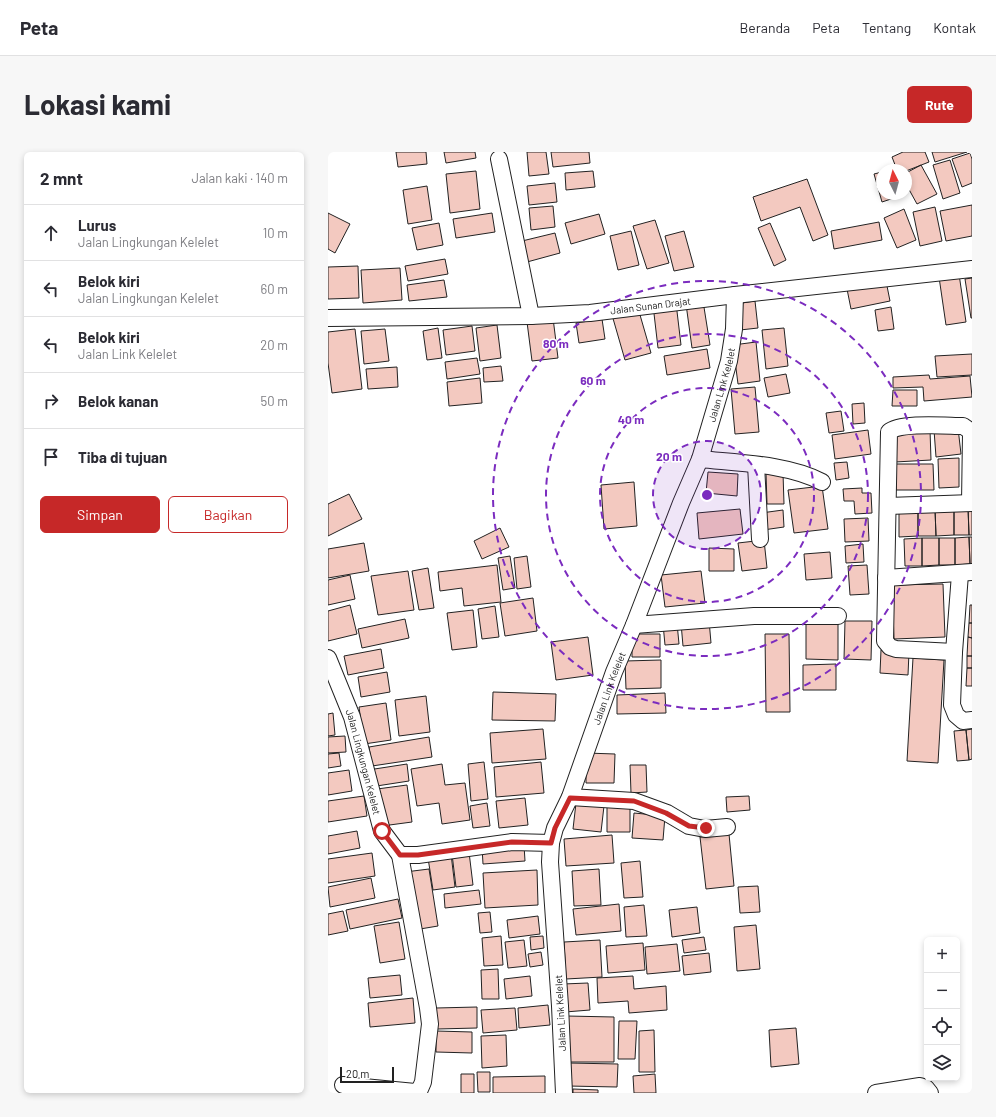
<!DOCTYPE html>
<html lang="id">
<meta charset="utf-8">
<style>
body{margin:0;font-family:Barlow,sans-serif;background:#f7f7f7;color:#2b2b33}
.controls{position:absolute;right:12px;bottom:12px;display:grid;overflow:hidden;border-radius:6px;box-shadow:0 2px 6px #0003}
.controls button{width:36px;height:36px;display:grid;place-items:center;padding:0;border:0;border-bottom:1px solid #e1e1e2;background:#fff;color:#2b2b33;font:20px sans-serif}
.compass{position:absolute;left:548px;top:12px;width:36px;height:36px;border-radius:50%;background:#fff;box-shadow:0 2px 6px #0003;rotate:354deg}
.scale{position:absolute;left:12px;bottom:10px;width:54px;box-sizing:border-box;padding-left:4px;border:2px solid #222;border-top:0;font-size:11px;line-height:14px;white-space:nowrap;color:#222;-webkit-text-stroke:3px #fff;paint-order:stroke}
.stop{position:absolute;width:12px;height:12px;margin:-9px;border:3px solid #c62828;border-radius:50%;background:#fff}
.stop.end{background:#c62828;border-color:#fff;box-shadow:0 1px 4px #0008}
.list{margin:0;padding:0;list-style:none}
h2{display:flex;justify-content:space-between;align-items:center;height:52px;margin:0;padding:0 16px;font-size:17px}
h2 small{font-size:13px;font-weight:400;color:#7c7c81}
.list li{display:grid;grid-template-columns:26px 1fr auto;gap:12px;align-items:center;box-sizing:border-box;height:56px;padding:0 16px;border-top:1px solid #e1e1e2}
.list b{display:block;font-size:15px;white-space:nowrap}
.list p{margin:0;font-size:13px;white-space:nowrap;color:#7c7c81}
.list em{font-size:13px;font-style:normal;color:#7c7c81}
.actions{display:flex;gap:8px;padding:12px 16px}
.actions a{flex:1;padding:9px 0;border:1px solid #c62828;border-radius:6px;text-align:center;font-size:14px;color:#c62828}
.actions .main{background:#c62828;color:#fff}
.icon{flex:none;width:22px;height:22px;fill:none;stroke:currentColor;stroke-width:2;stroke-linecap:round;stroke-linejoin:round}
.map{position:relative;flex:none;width:644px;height:941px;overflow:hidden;border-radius:6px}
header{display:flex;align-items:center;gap:24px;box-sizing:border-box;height:56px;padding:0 20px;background:#fff;border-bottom:1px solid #e1e1e2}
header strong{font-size:19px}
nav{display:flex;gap:22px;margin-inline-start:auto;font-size:14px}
.intro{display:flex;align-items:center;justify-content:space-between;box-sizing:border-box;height:96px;padding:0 24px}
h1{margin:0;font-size:28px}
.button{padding:10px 18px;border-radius:6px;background:#c62828;color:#fff;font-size:14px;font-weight:700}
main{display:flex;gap:24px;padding:0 24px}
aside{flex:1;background:#fff;border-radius:6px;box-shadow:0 2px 6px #0003}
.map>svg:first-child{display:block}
</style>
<header>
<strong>Peta</strong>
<nav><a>Beranda</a><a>Peta</a><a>Tentang</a><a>Kontak</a></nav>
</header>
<div class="intro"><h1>Lokasi kami</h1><a class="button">Rute</a></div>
<main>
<aside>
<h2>2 mnt<small>Jalan kaki · 140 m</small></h2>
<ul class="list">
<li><svg class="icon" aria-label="ahead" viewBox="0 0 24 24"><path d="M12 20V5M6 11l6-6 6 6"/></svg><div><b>Lurus</b><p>Jalan Lingkungan Kelelet</p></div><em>10 m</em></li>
<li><svg class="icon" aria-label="left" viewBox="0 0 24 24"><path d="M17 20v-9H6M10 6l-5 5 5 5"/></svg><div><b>Belok kiri</b><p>Jalan Lingkungan Kelelet</p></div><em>60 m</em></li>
<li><svg class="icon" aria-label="left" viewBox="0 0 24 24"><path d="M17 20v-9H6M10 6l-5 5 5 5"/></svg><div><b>Belok kiri</b><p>Jalan Link Kelelet</p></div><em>20 m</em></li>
<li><svg class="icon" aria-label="right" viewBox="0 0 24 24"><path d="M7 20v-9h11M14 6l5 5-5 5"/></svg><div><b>Belok kanan</b></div><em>50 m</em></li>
<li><svg class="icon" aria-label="arrive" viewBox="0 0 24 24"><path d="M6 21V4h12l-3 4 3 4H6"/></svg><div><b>Tiba di tujuan</b></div></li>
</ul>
<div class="actions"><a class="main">Simpan</a><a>Bagikan</a></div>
</aside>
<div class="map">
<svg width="644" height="941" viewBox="0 0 644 941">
<rect width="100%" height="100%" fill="#fff"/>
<path fill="#f3c9c0" stroke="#222" d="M68 0H98L99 12 70 15Z
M116 0H147L148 6 118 11Z
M199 0H218L221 22 201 24Z
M223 0H261L262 11 225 15Z
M575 0H597L601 10 578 19 569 18 564 5Z
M604 0H639L607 10Z
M642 1 644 7V31L634 35 624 7Z
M622 8 632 41 615 47 605 13Z
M593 13 609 42 589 52 578 32V21Z
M148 19 152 57 122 61 118 22Z
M265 19 267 35 238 38 237 21Z
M554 20V42H572V44L554 50 546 22Z
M479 27 500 83 485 89 472 55 433 69 425 45Z
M227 31 229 50 201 53 199 34Z
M99 34 104 68 80 72 75 38Z
M644 53V84L618 89 612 59Z
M225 54 227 75 203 78 201 56Z
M607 55 614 89 592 94 585 60Z
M576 57 588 88 569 96 556 66Z
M0 61 22 72 7 101 0 97Z
M164 61 167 80 128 86 125 67Z
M271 62 277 82 243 92 237 71Z
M327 68 341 111 319 117 305 74Z
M551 70 554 88 506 97 503 79Z
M111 71 115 93 89 98 84 76Z
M442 71 458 108 446 114 430 76Z
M303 79 311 113 290 118 282 84Z
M356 79 366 115 346 119 337 84Z
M227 81 232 101 199 110 194 89Z
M117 107 120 122 80 129 77 114Z
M30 114 31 146 0 147V115Z
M72 116 74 148 35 151 33 118Z
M631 122 638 170 618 173 611 125Z
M644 126V166H643L637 127Z
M116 128 119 145 81 149 79 133Z
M558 129 562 149 523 157 519 137Z
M375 149 382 193 364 196 358 152Z
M427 149 430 176 412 178 408 152Z
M348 151 353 193 330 196 325 153Z
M563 155 566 177 550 179 547 158Z
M310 156 323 201 297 208 284 163Z
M225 166 230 206 204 209 199 170Z
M274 167 277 187 251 191 248 171Z
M169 173 173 206 152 209 148 176Z
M144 174 147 199 118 203 115 178Z
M110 176 114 206 99 208 95 179Z
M456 176 460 214 438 217 434 178Z
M27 177 34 237 4 241 0 211V180Z
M57 177 61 209 36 212 33 179Z
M428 190 432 229 410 232 405 193Z
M379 197 382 216 339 223 336 204Z
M644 202V223L609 225 607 204Z
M149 206 152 222 119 227 117 210Z
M173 214 175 229 156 230 155 216Z
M69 215 70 235 40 237 38 217Z
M458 222 462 241 440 245 436 226Z
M601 223 602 227 642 224 644 245 596 249 595 235 565 236V225Z
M152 226 154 251 121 254 119 230Z
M427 235 431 280 407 282 403 237Z
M565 238H589V254H564Z
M536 251 537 271 525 272 524 252Z
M513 259 516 279 501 281 498 261Z
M630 276 633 302 608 305 606 278Z
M540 278 543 302 507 307 504 283Z
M602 278 603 308 567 310 565 280Z
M631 306V335L611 336 610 307Z
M519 310 521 326 508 328 506 311Z
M568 312H605L606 338H568Z
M380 320 410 322 409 344 378 341Z
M438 321H455L456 352H439Z
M306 330 309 374 276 377 273 333Z
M494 334 500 377 466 381 460 338Z
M534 336V341H543L544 361 527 362 526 349H516L515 337Z
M21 342 34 367 0 384V352Z
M640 355 641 383H626V356Z
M640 355H644V383H641Z
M626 356V383L608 384 607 357Z
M412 357 415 382 371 387 369 361Z
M571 357H590V384L571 385Z
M590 357H607L608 384H590Z
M455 358 456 375 435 378 433 361Z
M540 366 541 389 517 390 516 367Z
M172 376 181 395 154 407 146 389Z
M641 385 642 412 627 413V386Z
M641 385H644V412H642Z
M594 386V414H577L576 387Z
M594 386H611V413L594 414Z
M611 386H627V413H611Z
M436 388 439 416 414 419 410 391Z
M36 391 41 419 0 426V397Z
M535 392 536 410 518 411 517 394Z
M381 396 406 397V419H381Z
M502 400 504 426 478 428 476 402Z
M182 404 187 436 175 438 170 406Z
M199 404 203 435 189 437 186 406Z
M169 413 173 450 136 454 134 436 112 439 110 420Z
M539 413 541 442 522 443 520 414Z
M100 416 106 456 91 458 84 419Z
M80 419 86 458 50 463 43 424Z
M373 419 377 451 337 455 333 423Z
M22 423 27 447 0 453V428Z
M615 432 617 485 566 487 564 433Z
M205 446 209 479 177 484 172 451Z
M22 453 29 482 0 489V459Z
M642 453H644V471H641Z
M167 454 171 485 154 487 150 457Z
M145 458 149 495 124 498 119 461Z
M77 467 81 486 34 496 30 477Z
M381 468 383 491 355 494 353 471Z
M517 469H544L543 508 516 507Z
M349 471 351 492 337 493 335 472Z
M641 471H644V486L640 485Z
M478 472H510V508L478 507Z
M304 482H332V505H304Z
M437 482H461L462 560H438Z
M260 485 265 523 228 528 223 490Z
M640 485 644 486V504H639Z
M53 497 56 516 20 523 16 504Z
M553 498 581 500 580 523 552 521Z
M639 504H644V516H639Z
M585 506 616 508 610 611 579 609Z
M333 508V536L298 537 297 509Z
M508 512V538H475V513Z
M639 516H644V534H638Z
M59 520 62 540 33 545 30 525Z
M165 540 228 542 227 569 164 568Z
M337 541 338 561 289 562V543Z
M98 544 102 580 71 584 67 548Z
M58 551 63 588 36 592 31 555Z
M5 561 7 583 0 584V562Z
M215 577 218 607 164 611 162 581Z
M644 577V607L641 608 638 578Z
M638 578 641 608 629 609 626 579Z
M17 584 18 600 0 601V585Z
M101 585 104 605 44 614 41 595Z
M11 601 13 614 0 616V602Z
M258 601 287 602 286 631H258Z
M156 610 160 647 143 649 140 612Z
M213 610 216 641 168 645 166 615Z
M79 612 81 629 42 635 40 618Z
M114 612 117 633 137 631 142 668 114 672 111 651 89 654 83 617Z
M302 613H318L319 640 303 641Z
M21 618 24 639 0 643V621Z
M79 633 84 670 54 674 49 637Z
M36 644 39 664 0 670V649Z
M421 644 422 658 399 660 398 645Z
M197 646 200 673 171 676 168 649Z
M279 649H302V680H279Z
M159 651 162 674 145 676 142 654Z
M248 651 276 654 273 680 245 677Z
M306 661 337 664 335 688 304 686Z
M29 679 32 696 0 702V684Z
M401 682 406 734 378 737 372 685Z
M284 683 286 711 238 714 236 687Z
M196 693 197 709 155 712 154 695Z
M141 700 145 733 128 735 124 702Z
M44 701 47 724 0 731V707Z
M123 702 127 735 105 738 100 706Z
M312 709 315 745 296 746 293 711Z
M101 717 110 774 86 778 77 720Z
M271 717 273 753 246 754 244 719Z
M209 718 210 753 157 756 155 721Z
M43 726 47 746 2 755 0 735Z
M430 734 432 760 412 761 410 735Z
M151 738 153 752 117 756 116 742Z
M70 747 74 766 22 777 18 758Z
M291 752 293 779 248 783 245 757Z
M316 753 319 784 298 785 296 755Z
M369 755 372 781 344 785 341 758Z
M15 759 20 779 0 783V762Z
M162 760 164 780 152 781 150 761Z
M210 764 212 782 181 786 179 768Z
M71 770 77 807 52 811 46 774Z
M428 773 432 817 409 819 406 775Z
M173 784 175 813 156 814 154 786Z
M215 784 216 796 203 798 202 785Z
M376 785 378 798 356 801 354 788Z
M196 788 199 814 180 816 177 790Z
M272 788 274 825 238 827 236 790Z
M315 791 317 818 280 821 278 794Z
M349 792 352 819 319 822 317 795Z
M213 800 215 813 202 815 200 802Z
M381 801 383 820 356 823 354 804Z
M170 817 171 847H154L153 818Z
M72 823 74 843 42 846 40 826Z
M202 824 204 844 178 847 176 827Z
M305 824 306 837 338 834 339 858 301 861 300 849 270 851 269 826Z
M260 831 262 858 237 860 235 832Z
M85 846 87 871 42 875 40 851Z
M220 853 222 873 191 876 190 856Z
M149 855V876L109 877 108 856Z
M187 856 189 878 155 881 153 858Z
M239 864 286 865V910H238Z
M291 869H309L307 907H290Z
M468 876 471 912 443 915 441 878Z
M326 878 327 920H311V879Z
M108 879 144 880V901L108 900Z
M178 883 179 914 154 916 153 884Z
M241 911 290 912 289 935 240 934Z
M149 920H162V940H150Z
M133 922H146V941H133Z
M327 922 328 941H306L305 924Z
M217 924V941H165V925Z
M245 937 270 938V941H245Z"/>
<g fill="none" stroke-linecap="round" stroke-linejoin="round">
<defs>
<g id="minor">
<path d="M171 7 203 164"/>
<path id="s1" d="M0 166 203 164 262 161 407 143 644 117"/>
<path d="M372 307C410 311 461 312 494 330"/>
<path d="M428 313 432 387"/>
<path d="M560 354 644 351"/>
<path d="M632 422 626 500 624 553 628 563 635 569 644 568"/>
<path d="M558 426 644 420"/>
<path d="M306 473 426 464H510"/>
<path d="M626 500 568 497 562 495 557 489 561 280C572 270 619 274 635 274L641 278 643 281 642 351"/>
<path id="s2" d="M0 506 24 565 54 679 72 703H90L184 690 223 691"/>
<path d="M242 645 306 649 339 661 361 674 377 677 399 675"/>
<path d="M15 933 87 940 92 937 95 930 102 872 100 856 72 703"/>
<path id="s3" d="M236 941 232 854 222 710 223 691 227 676 242 645 286 520 306 473 353 351 372 307 401 209 406 177 407 143"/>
<path d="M548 941 592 934 598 936 602 941"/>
</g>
</defs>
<use href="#minor" stroke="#222" stroke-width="18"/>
<use href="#minor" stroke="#fff" stroke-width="16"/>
</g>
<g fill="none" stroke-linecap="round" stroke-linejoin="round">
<path stroke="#c62828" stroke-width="5" d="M54 679 72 703H90L184 690 223 691 227 676 242 646 306 649 338 661 361 674 378 676"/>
</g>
<circle cx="379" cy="343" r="54" fill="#7b2cbf" fill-opacity=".12"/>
<g fill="none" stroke="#7b2cbf" stroke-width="2" stroke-dasharray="7 5">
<circle cx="379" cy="343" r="54"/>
<circle cx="379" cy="343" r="107"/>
<circle cx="379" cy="343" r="161"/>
<circle cx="379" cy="343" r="214"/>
</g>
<g text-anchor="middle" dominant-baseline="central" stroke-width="3" stroke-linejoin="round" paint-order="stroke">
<g font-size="10" fill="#222" stroke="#fff">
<text stroke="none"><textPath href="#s1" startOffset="323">Jalan Sunan Drajat</textPath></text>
<text stroke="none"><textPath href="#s3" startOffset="740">Jalan Link Kelelet</textPath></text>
<text stroke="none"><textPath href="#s3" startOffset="416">Jalan Link Kelelet</textPath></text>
<text stroke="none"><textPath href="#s2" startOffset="110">Jalan Lingkungan Kelelet</textPath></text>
<text transform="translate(232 861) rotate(-93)">Jalan Link Kelelet</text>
</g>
</g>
<circle cx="379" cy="343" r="6" fill="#7b2cbf" stroke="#fff" stroke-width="2"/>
<g font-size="12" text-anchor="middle" font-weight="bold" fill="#7b2cbf" stroke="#fff" stroke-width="3" stroke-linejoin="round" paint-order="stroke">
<text x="228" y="196">80 m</text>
<text x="265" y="233">60 m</text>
<text x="303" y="272">40 m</text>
<text x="341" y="309">20 m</text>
</g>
</svg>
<div class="controls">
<button>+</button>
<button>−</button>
<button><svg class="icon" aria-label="locate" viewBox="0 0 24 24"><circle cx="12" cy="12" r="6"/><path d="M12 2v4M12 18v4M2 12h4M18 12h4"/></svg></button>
<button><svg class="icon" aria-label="layers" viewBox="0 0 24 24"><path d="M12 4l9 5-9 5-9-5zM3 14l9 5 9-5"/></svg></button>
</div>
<svg class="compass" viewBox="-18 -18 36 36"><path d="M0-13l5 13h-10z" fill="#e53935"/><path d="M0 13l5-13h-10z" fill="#7c7c81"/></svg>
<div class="scale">20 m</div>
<div class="stop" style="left:54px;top:679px"></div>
<div class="stop end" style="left:378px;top:676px"></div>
</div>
</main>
